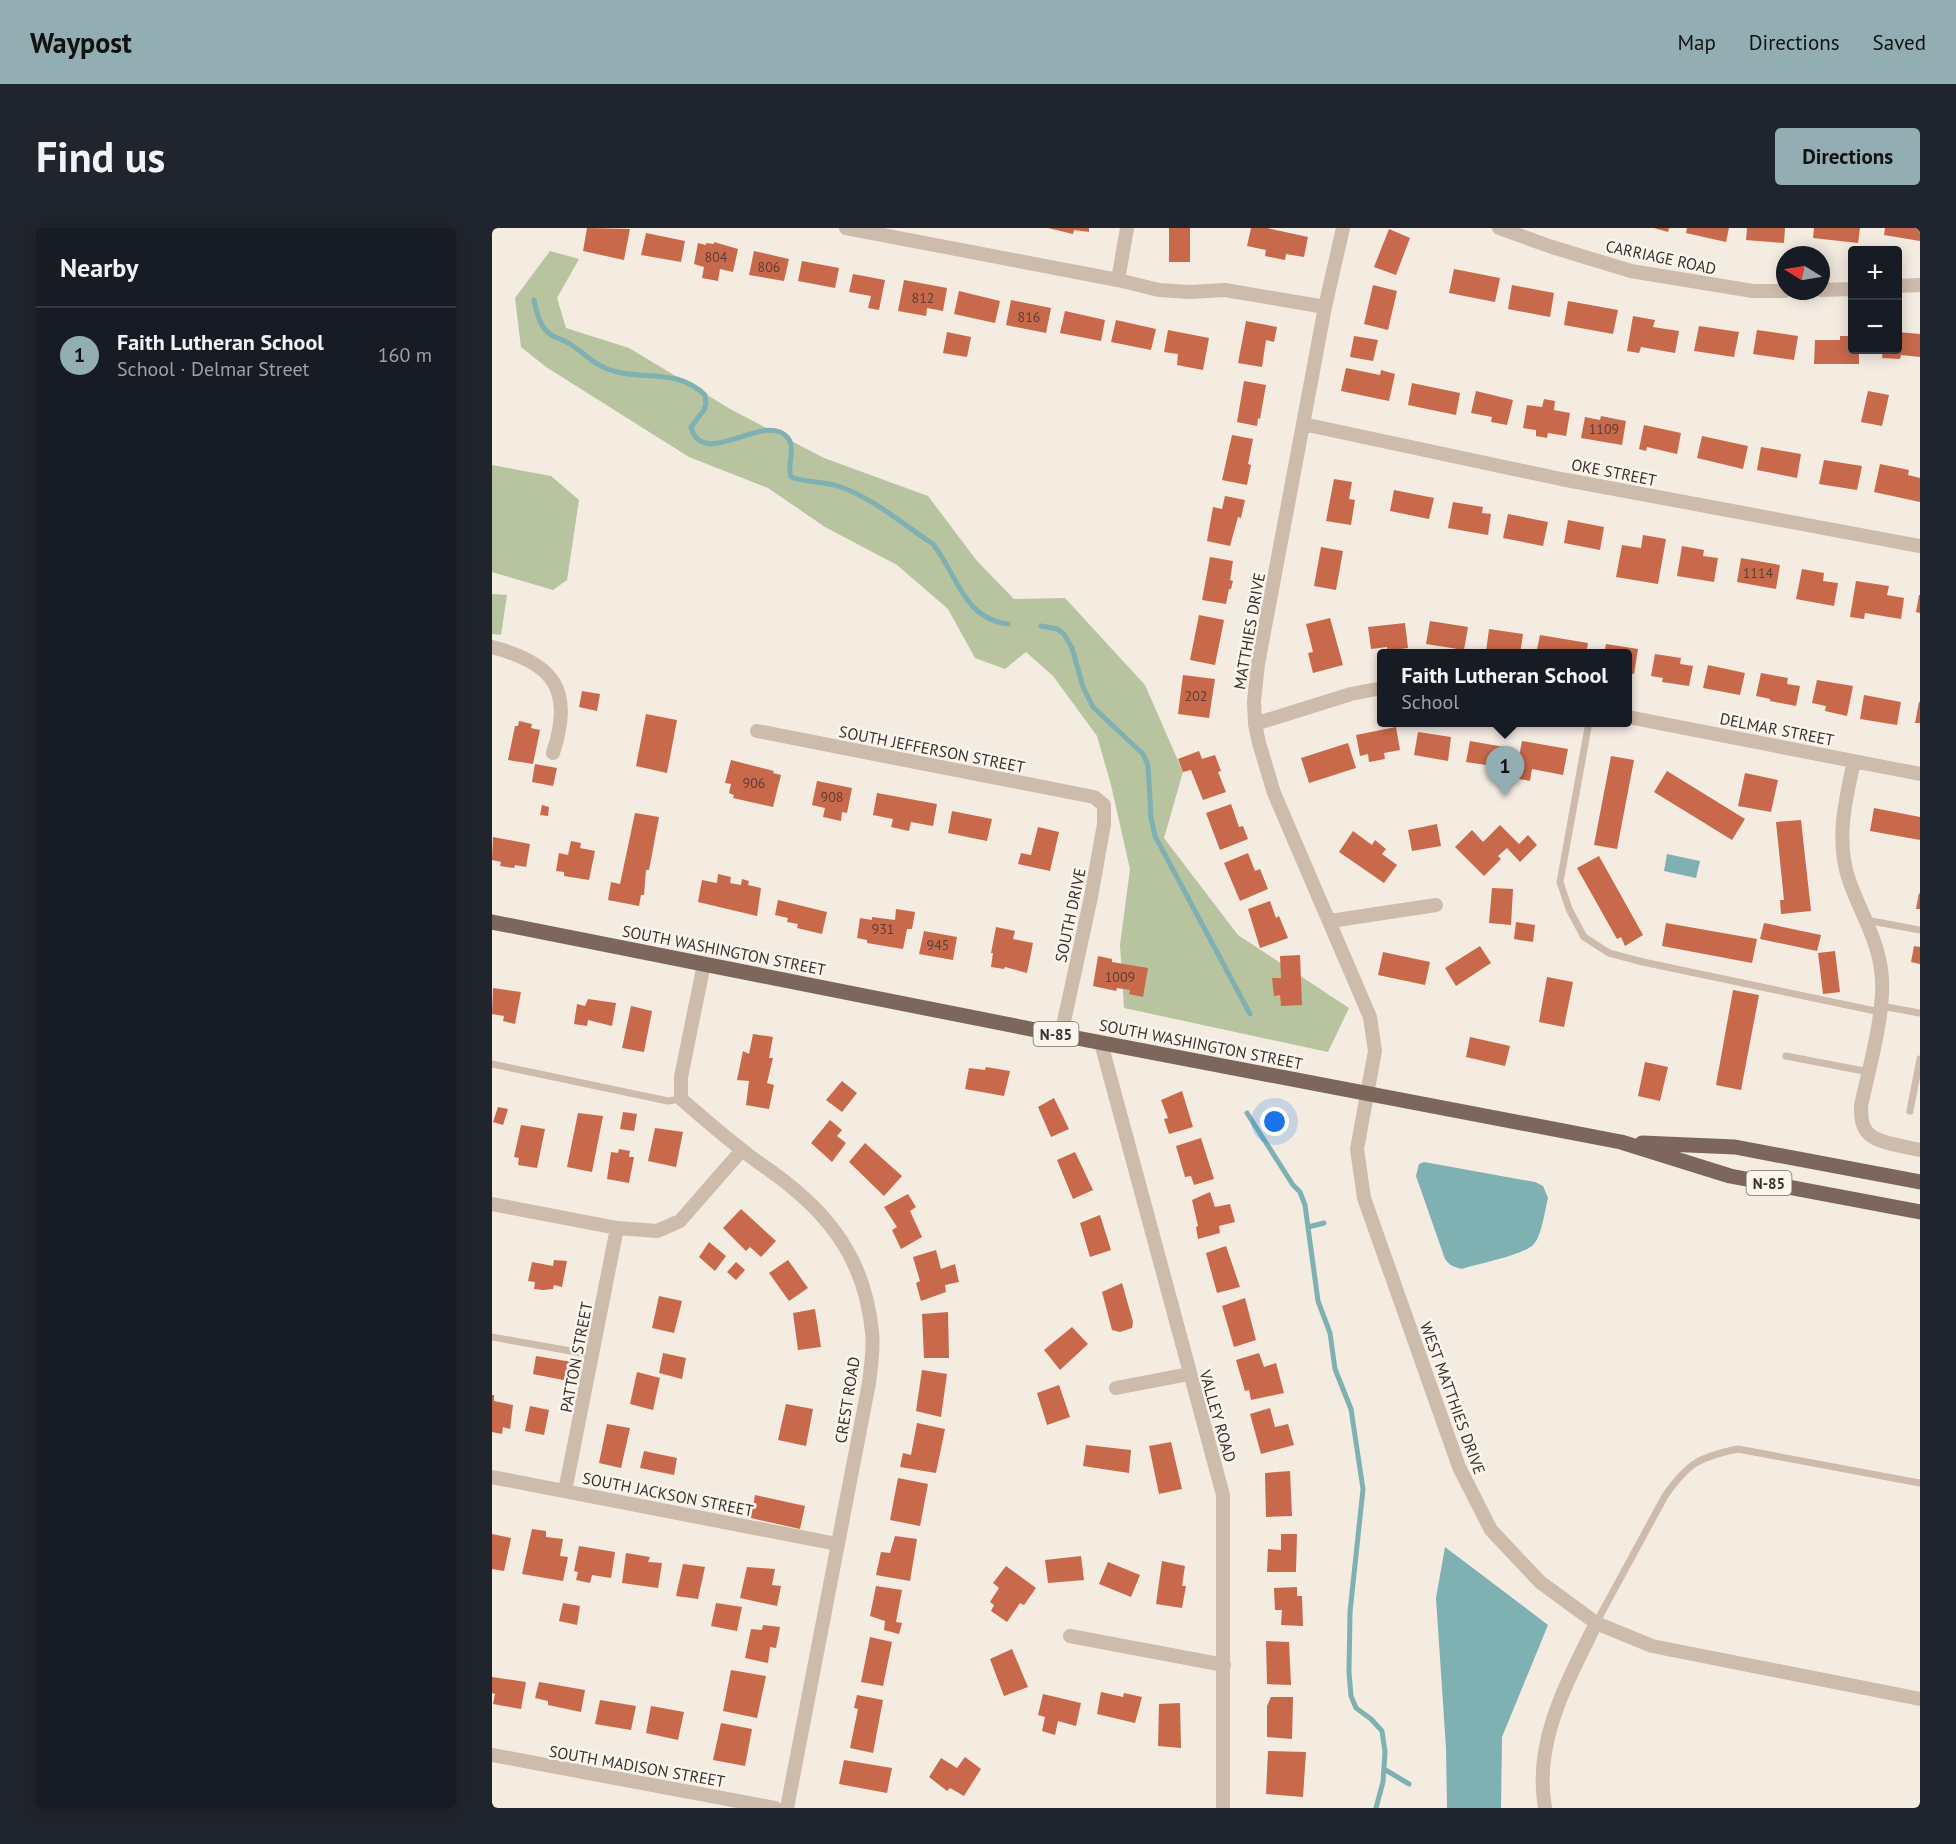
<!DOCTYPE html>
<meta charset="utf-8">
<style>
body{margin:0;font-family:"PT Sans",sans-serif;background:#20242c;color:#f1f3f6}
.controls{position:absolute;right:18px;top:18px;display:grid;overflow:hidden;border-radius:6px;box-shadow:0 3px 15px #0003}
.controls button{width:54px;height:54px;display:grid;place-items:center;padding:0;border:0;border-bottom:2px solid #363941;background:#171b24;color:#f1f3f6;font:30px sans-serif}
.compass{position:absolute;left:1284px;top:18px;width:54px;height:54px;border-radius:50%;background:#171b24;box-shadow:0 3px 15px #0003;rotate:281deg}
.you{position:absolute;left:783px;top:894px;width:21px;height:21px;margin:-15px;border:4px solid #fff;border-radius:50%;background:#1a73e8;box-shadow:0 0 0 9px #1a73e833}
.badge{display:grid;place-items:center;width:39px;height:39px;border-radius:50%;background:#92aeb2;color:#111;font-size:20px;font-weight:700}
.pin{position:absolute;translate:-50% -50px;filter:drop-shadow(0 2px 3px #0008)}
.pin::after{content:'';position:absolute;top:32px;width:21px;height:18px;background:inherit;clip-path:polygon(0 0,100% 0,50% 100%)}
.popup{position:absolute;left:885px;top:421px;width:255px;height:78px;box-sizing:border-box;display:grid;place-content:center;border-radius:6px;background:#171b24;filter:drop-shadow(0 2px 4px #0005);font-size:20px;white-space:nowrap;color:#9ea1a6}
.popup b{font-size:22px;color:#f1f3f6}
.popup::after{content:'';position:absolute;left:50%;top:100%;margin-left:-12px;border:12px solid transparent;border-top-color:#171b24}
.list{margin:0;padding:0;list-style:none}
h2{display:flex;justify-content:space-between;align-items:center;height:78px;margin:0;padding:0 24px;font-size:26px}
h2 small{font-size:20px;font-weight:400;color:#9ea1a6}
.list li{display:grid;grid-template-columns:39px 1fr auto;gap:18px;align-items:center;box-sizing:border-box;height:96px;padding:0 24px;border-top:2px solid #363941}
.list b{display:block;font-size:22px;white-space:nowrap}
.list p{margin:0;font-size:20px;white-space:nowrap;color:#9ea1a6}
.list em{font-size:20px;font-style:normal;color:#9ea1a6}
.map{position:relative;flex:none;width:1428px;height:1580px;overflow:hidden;border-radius:6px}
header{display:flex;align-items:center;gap:36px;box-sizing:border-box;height:84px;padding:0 30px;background:#92aeb2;color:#111}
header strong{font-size:28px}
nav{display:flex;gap:33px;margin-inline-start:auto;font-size:21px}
.intro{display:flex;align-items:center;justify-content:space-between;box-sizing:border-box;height:144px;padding:0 36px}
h1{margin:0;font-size:42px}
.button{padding:15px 27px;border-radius:6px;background:#92aeb2;color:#111;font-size:21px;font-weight:700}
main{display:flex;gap:36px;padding:0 36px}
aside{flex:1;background:#171b24;border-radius:6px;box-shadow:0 3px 15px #0003}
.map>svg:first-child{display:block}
</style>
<header>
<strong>Waypost</strong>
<nav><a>Map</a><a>Directions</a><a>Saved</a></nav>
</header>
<div class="intro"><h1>Find us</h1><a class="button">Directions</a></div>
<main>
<aside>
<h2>Nearby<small></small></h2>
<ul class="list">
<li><span class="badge">1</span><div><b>Faith Lutheran School</b><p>School · Delmar Street</p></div><em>160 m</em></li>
</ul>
</aside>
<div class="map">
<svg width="1428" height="1580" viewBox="0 0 1428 1580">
<rect width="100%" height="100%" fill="#f4ebe1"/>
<path fill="#b8c4a0" d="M58 23 87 31 65 70 74 100 137 120 240 182 332 230 436 268 485 333 522 371 573 370 653 457 691 544 672 610 746 707 857 780 836 824 632 780 628 717 638 641 619 557 605 508 561 448 534 424 513 441 483 430 456 381 405 337 333 299 276 260 197 229 54 139 29 119 23 70Z
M0 237 59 248 87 272 75 352 61 362 0 344Z
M0 366 15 367 9 407 0 406Z"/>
<path fill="#7fb0b2" d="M1175 626 1208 633 1204 650 1172 643Z
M932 934 1043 954 1051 958 1056 970C1053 981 1050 1007 1042 1016 1033 1027 985 1036 970 1041 962 1039 958 1038 953 1031L924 948 927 936Z
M953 1319 1056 1397 1010 1509 1009 1580H955L954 1520 944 1370Z"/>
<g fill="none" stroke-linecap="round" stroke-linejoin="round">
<path stroke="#7fb0b2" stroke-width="5" d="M42 72C45 86 48 101 61 108 66 111 73 112 78 116 95 127 103 139 125 144 159 152 185 141 213 167L214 176 212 182 199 199C211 243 272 183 295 209 305 220 294 237 299 249 315 255 333 253 349 259 382 271 412 297 441 316 466 348 471 390 516 396
M549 398 565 401 572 406 580 420 591 459 601 479 651 526 656 537 659 590 663 608 758 786
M755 885 801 957 808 964 813 977 826 1073 838 1105 843 1141 859 1181 871 1261 858 1384 857 1444 859 1468 864 1480 879 1491 890 1503 893 1524 891 1554 884 1580
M816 999 832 995
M892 1541 917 1556"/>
</g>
<path fill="#c8694b" d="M95 0 138 1 132 32 91 23Z
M556 0H597V4L582 2 581 6Z
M677 0H698V34H677Z
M759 0H775L816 9 812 29 794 26 793 32 773 28 774 22 755 18Z
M1162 0H1177L1176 4Z
M1195 0H1237L1234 14 1194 5Z
M1255 0H1293L1292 15 1254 12Z
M1322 0H1368L1366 15 1321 10Z
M1393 0H1428V13L1392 7Z
M897 1 918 10 904 47 882 39Z
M154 5 193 13 189 34 149 27Z
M222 14 246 21 241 44 228 41 226 53 210 50 212 39 202 36 206 15 214 17V15L222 16Z
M262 23 297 31 292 53 257 47Z
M310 33 347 40 343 60 306 53Z
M962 41 1008 50 1003 74 957 65Z
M361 46 393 52 387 82 376 80 379 68 357 64Z
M412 52 455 60 451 83 435 80 434 88 406 83Z
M881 57 905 63 896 102 872 96Z
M1020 57 1062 65 1058 89 1016 81Z
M467 63 508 73 503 95 462 86Z
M519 72 559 80 554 105 514 97Z
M1076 73 1126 82 1121 106 1072 97Z
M573 83 613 92 609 113 568 105Z
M1141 88 1163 92 1161 99 1187 103 1183 125 1149 119 1147 125 1135 123Z
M624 92 664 101 659 122 619 114Z
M754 93 785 99 782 114 774 112 770 139 746 135Z
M1207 98 1247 104 1242 129 1202 123Z
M676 102 717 110 711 142 685 137 686 126 672 124Z
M1265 102 1306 108 1302 132 1261 126Z
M455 104 479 109 475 129 451 125Z
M1406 104 1428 106V129L1409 127 1408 131 1390 130 1391 122H1406Z
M862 108 886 112 881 133 858 129Z
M1348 108H1360V122H1367V136H1322L1323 112H1348Z
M854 140 888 147 889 142 903 146 897 173 849 163Z
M752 153 774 157 768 191 766 190 765 198 745 194Z
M920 155 968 165 964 187 916 177Z
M984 163 1021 172 1015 197 999 194 1000 189 979 185Z
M1376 163 1397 167 1390 198 1369 194Z
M1052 171 1063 173 1062 182 1078 185 1074 208 1056 205 1055 210 1044 208V202L1031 200 1035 177 1050 179Z
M1109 188 1134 193 1130 217 1089 210 1093 189 1108 192Z
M1152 197 1189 205 1185 226 1155 219 1154 223 1147 221Z
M740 207 761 211 756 236 759 237 755 257 730 252Z
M1210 208 1256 218 1251 241 1205 230Z
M1269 219 1309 226 1305 250 1265 242Z
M1332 232 1370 238 1365 262 1327 256Z
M1388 236 1417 242 1416 247 1428 250V274L1382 264Z
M842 251 860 254 857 271 863 272 859 297 834 293Z
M902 262 942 270 937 291 898 283Z
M733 268 753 272 749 290 746 289 738 318 715 313 721 279 730 281Z
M961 274 991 279 990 285 999 286 996 307 956 300Z
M1016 286 1056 294 1051 318 1011 310Z
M1076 292 1112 299 1108 322 1072 315Z
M1151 307 1174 311 1166 356 1124 349 1130 317 1149 320Z
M1190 318 1212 322 1211 328 1226 330 1222 354 1185 348Z
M829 319 851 323 844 362 822 358Z
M718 329 741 333 738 352 741 353 739 361H737L734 376 710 372Z
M1249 330 1288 337 1284 361 1245 354Z
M1310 341 1332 345 1331 353 1346 355 1342 378 1304 371Z
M1364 353 1397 358 1395 367 1412 370 1409 391 1373 385 1372 391 1358 389Z
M1427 367H1428V385L1424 384Z
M707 387 732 392 723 437 698 432Z
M838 390 851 437 821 445 816 425 821 424 814 396Z
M938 393 976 399 972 422 934 416Z
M913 395 916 420 895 423V419L879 421 876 399Z
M997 401 1031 406 1028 426 994 424Z
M1048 407 1096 415 1094 426H1044Z
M1114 416 1146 421 1142 446 1136 445V426H1112Z
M1163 426 1189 430 1188 436 1201 438 1197 458 1170 454 1171 450 1159 448Z
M1216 437 1253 445 1248 467 1211 460Z
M1269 445 1296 450 1295 456 1308 458 1304 478 1278 473V471L1264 468Z
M691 447 723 451 717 490 686 486Z
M1325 452 1361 458 1355 488 1333 483 1334 478 1320 475Z
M90 463 108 466 105 483 87 479Z
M1372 467 1409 474 1405 497 1368 491Z
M1427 474H1428V495H1423Z
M154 486 185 492 175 545 144 538Z
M27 493 40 496 39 500 48 502 41 536 16 532 23 498H26Z
M904 499 908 522 892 525 893 531 877 534 876 526 868 528 864 507Z
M926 504 959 509 956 533 922 527Z
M978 513 1012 519 1008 539 974 534Z
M1030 513 1076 521 1071 547 1040 541 1038 553 1023 550Z
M856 515 864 540 817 555 809 530Z
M707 523 710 531 723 527 729 543 726 544 734 564 711 572 699 542 691 544 686 531Z
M1119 528 1142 532 1125 621 1102 617Z
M239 532 282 543 281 545 289 547 281 579 241 570 242 567 237 565 239 556 233 555Z
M43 536 65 540 61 558 40 554Z
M1175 543 1253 591 1240 612 1162 564Z
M1253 545 1286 552 1279 584 1246 578Z
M325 553 360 560 355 585 350 584 349 593 331 589 333 580 320 577Z
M385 565 445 576 441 598 419 594 417 603 399 599 401 591 381 587Z
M739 576 747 599 751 598 756 611 728 622 714 585Z
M50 577 57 579 56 588 48 587Z
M1382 580 1428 589V612L1378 603Z
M460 583 500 591 495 613 456 605Z
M143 585 167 589 157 642H154L152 667H149L147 678 116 672 119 654 128 656Z
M1309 592 1319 683 1289 686 1288 672H1292L1284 594Z
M945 596 949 618 920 623 916 602Z
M1008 597 1027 616 1036 607 1045 617 1028 634 1015 620 1006 628 1009 631 992 648 963 619 980 602 991 614Z
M546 599 567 604 558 643 526 636 529 625 539 627Z
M861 603 880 617 883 612 894 621 890 626 905 637 892 655 847 624Z
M1 609 38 616 34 639 23 637 22 640 8 638 9 634 0 632Z
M79 613 89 615 88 620 103 623 97 652 72 648V644L64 643 67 625 76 627Z
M756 625 763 643 768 641 776 661 748 673 732 635Z
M1107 628 1151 707 1133 718 1129 709 1125 711 1085 640Z
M226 646 239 649 238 655 249 657 250 651 257 653 256 657 269 660 265 688 206 674 210 652 225 655Z
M1000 660 1021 661 1019 697 997 695Z
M1427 665 1428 666V681H1424Z
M286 672 335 684 330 706 305 700 306 696 295 694 296 690 283 687Z
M778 673 784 690 787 688 796 710 768 720 756 681Z
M404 681 423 684 420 701H415L411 721 375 715V712L365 710 368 690 380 692V689L403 692Z
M1024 694 1043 697 1041 714 1022 711Z
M1174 695 1265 711 1260 735 1170 718Z
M1272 695 1329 707 1325 723 1268 711Z
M504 699 523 703 521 711 541 715 535 745 513 739 512 741 499 739 501 725H499Z
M432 703 465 709 461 732 427 726Z
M988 718 999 735 964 758 953 740Z
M1422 718 1428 719V736L1419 734Z
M1343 723 1348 764 1331 766 1326 725Z
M891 724 938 734 933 757 886 747Z
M808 727 810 777 789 778 788 767 782 768 780 750H789L788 728Z
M606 728 620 731V734L656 740 651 769 637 766 638 762 625 760 624 763 601 758Z
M1055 749 1081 754 1072 799 1047 794Z
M1 760 29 764 23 796 11 793 12 788 0 786Z
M1241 762 1267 767 1249 862 1224 857Z
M96 771 124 775 120 798 96 792 95 798 82 796 85 776 93 778Z
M139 778 160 783 152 824 130 820Z
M261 806 281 809 277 830H281L275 855 282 857 277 881 254 877 257 853 245 852 251 823 257 826Z
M978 809 1018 818 1013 838 974 829Z
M1153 834 1176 839 1168 873 1146 868Z
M494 839 518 843 512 868 473 861 477 840 493 842Z
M350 853 365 865 350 884 334 872Z
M690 863 701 899 677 906 672 891 676 890 669 872Z
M562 870 577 901 559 909 546 879Z
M6 879 16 881 11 897 1 894Z
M131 884 145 886 142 903 128 901Z
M86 885 111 888 100 944 75 939Z
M338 892 350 902 345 908 354 915 340 934 319 915Z
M29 897 53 901 45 940 26 937 27 930 22 929Z
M163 900 191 904 184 939 156 933Z
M709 910 722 951 702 957 699 948 693 949 684 918Z
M373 915 410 948 392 968 357 934Z
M127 921 138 923 137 929H142L137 955 115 951 119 924 126 925Z
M583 924 601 962 581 971 565 932Z
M718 964 723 979 738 976 743 994 727 998 728 1005 706 1011 704 999 706 998 700 972Z
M416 966 424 979 418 983 430 1009 409 1021 400 1002 405 999 392 979Z
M249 981 284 1013 269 1029 258 1019 254 1023 231 1000Z
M608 987 619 1022 598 1029 588 995Z
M217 1014 234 1028 223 1043 207 1029Z
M734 1018 748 1059 725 1065 714 1025Z
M444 1022 449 1041 463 1036 467 1054 453 1057 454 1064 429 1073 424 1055 428 1053 421 1029Z
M62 1032 75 1033 70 1059 62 1057 61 1061 51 1062 42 1061 43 1054 36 1053 40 1034 61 1038Z
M296 1032 316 1060 297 1073 277 1045Z
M244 1034 253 1042 244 1052 235 1044Z
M630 1055 641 1094 640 1100 628 1104 620 1102 610 1064Z
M167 1068 190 1073 182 1105 160 1100Z
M753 1070 764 1112 742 1119 730 1078Z
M323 1081 329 1119 306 1122 301 1085Z
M456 1084 457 1130H432L430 1086Z
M580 1099 596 1116 568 1142 552 1122Z
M171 1125 194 1130 190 1151 167 1145Z
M767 1125 772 1139 784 1135 792 1165 759 1172 757 1162 753 1163 744 1132Z
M44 1128 80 1134 76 1153 41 1146Z
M430 1142 455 1146 449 1189 424 1183Z
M145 1144 168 1150 161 1182 138 1176Z
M567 1157 578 1189 555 1197 545 1165Z
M0 1167H2V1173L21 1177 18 1201 11 1199 10 1206 0 1204Z
M294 1176 321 1181 314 1218 286 1212Z
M38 1178 57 1182 52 1207 33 1203Z
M778 1180 783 1199 796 1196 802 1217 769 1226 758 1186Z
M425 1195 453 1201 444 1245 408 1239 411 1225 419 1227Z
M115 1196 138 1200 129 1240 107 1235Z
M679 1214 690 1261 667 1266 657 1218Z
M594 1217 639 1222 637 1245 591 1238Z
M152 1223 185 1230 182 1247 148 1240Z
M798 1243 800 1288 774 1289 773 1245Z
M406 1250 436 1256 428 1298 398 1292Z
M263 1267 313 1278 308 1301 259 1290Z
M40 1301 54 1303V1309L71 1311 68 1328 76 1329 71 1353 30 1346Z
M0 1306 19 1310 12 1343 0 1341Z
M789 1306H805L804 1344H775L776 1321 789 1322Z
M403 1308 425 1311 418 1353 384 1347 389 1324 398 1325Z
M87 1318 123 1324 119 1350 100 1347 98 1355 84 1352 86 1344 82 1343Z
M134 1325 158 1329 156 1334 170 1335 166 1360 130 1355Z
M589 1328 592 1352 556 1355 553 1332Z
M670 1333 693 1338 690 1358H694L690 1380 664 1376Z
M616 1334 648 1347 639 1369 607 1356Z
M191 1336 213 1339 206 1371 184 1368Z
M514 1338 544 1360 532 1377 528 1375 515 1394 499 1383 502 1377 498 1374 507 1360 501 1355Z
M255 1339 283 1341 280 1357 289 1358 285 1378 248 1370Z
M384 1358 410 1362 404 1394 410 1395 407 1406 392 1402 393 1393 378 1388Z
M805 1359V1368H810L811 1398 789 1397 790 1382H783L782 1360Z
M71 1375 88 1378 85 1397 67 1393Z
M224 1375 250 1379 245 1403 219 1398Z
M271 1397 288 1399 284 1420 278 1419 276 1435 253 1430 259 1401 270 1402Z
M378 1409 400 1414 391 1458 369 1454Z
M774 1413 797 1414 799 1457 775 1456Z
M520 1421 536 1459 512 1468 498 1431Z
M239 1442 274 1448 265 1490 231 1483Z
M0 1449 34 1454 29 1481 1 1476 3 1466 0 1465Z
M47 1454 93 1462 89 1484 56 1477V1473L43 1470Z
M609 1464 631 1469 632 1465 650 1469 643 1495 605 1486Z
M551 1466 589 1475 584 1498 566 1493 563 1507 550 1503 553 1489 546 1487Z
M365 1467 391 1472 381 1525 358 1520 366 1481 362 1480Z
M779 1469H801L800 1511 775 1509V1478Z
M108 1472 144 1478 139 1502 103 1496Z
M688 1475 689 1520 666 1518 667 1476Z
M159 1478 192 1484 186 1512 154 1505Z
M229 1495 260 1501 253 1538 221 1532Z
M776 1523 814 1524 811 1569 774 1566Z
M473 1529 489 1541 472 1568 458 1560 455 1563 437 1549 449 1530 465 1540Z
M352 1532 400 1540 395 1565 347 1556Z"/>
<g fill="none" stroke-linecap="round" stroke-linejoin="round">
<path stroke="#cdbbac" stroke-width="7" d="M1097 494 1068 654 1077 681 1092 709 1117 725 1151 734 1388 784
M1374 692 1428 702
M1389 778 1428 785
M1294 828 1377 844
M0 836 176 873 189 871
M1418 883 1428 831
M0 1109 101 1127
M1104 1395 1173 1268C1196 1235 1207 1229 1246 1221L1428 1255"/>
<path stroke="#cdbbac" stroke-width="14" d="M354 0 626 52 667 62 697 64 733 62 833 79
M851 0 833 79 766 436 762 473 763 496 767 515 782 565 878 789 883 823 865 921 872 970 967 1239 999 1302 1048 1354 1104 1395 1160 1418 1428 1471
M1007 0 1060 19 1139 43 1261 63H1293
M626 52 635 0
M1406 58 1428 57
M1329 62 1360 61
M811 196 1069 251 1428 318
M0 419C62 435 82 462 61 525
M1136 489 1428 546
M763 496 859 466 890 460
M265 503 602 569 612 577V596L599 669 569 807
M1362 533C1353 574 1343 614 1358 655 1370 688 1388 715 1390 751 1392 789 1377 840 1369 878 1369 887 1369 899 1377 906 1386 915 1415 919 1428 922
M838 693 944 677
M212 736 189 849V871C209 888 228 905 249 921 264 934 282 944 297 957 346 996 374 1041 380 1104 382 1120 379 1138 377 1155L295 1580
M609 815 731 1267V1580
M0 976 125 1000 165 1003 188 993 250 922
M624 1160 697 1146
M0 1249 345 1316
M73 1263 125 1000
M578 1408 732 1437
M0 1527 283 1580
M1053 1580C1041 1513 1076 1453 1104 1395"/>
<path stroke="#7d675c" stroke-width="15" d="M0 694 569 807 1129 914 1238 948 1428 984
M1150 915 1243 919 1428 954"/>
</g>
<g text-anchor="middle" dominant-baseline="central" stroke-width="5" stroke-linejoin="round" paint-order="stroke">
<g font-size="14" fill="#5e3e33">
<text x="224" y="29">804</text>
<text x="277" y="39">806</text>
<text x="431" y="70">812</text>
<text x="537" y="89">816</text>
<text x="1112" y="201">1109</text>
<text x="1266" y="345">1114</text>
<text x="704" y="468">202</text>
<text x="262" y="555">906</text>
<text x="340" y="569">908</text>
<text x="391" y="701">931</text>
<text x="446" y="717">945</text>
<text x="628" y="749">1009</text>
</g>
<g fill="#fbf5ee" stroke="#756b66" stroke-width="1.5">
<rect x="541.5" y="794" width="45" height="24" rx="4.5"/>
<rect x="1254.5" y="943" width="45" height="24" rx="4.5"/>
</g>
<g font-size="15" font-weight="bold" fill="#3b302b">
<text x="564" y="806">N-85</text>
<text x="1277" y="955">N-85</text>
</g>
<g font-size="16" fill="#3b302b" stroke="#fbf5ee">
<text transform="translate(1169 29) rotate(12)">CARRIAGE ROAD</text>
<text transform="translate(1122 244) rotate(11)">OKE STREET</text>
<text transform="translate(757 403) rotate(-80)">MATTHIES DRIVE</text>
<text transform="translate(1285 501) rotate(11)">DELMAR STREET</text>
<text transform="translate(440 521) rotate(11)">SOUTH JEFFERSON STREET</text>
<text transform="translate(578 687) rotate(-78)">SOUTH DRIVE</text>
<text transform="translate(232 722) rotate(11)">SOUTH WASHINGTON STREET</text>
<text transform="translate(709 816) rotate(11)">SOUTH WASHINGTON STREET</text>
<text transform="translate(84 1129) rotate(-79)">PATTON STREET</text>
<text transform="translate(961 1170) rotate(70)">WEST MATTHIES DRIVE</text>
<text transform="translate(355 1172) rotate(-81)">CREST ROAD</text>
<text transform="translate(726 1188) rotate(74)">VALLEY ROAD</text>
<text transform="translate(176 1266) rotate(11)">SOUTH JACKSON STREET</text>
<text transform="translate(145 1538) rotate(10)">SOUTH MADISON STREET</text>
</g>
</g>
</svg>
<div class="controls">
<button>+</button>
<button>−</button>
</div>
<svg class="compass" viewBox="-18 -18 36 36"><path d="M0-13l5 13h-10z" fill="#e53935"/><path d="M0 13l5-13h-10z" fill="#9ea1a6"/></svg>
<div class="you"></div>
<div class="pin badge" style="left:1013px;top:568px">1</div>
<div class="popup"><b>Faith Lutheran School</b>School</div>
</div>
</main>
